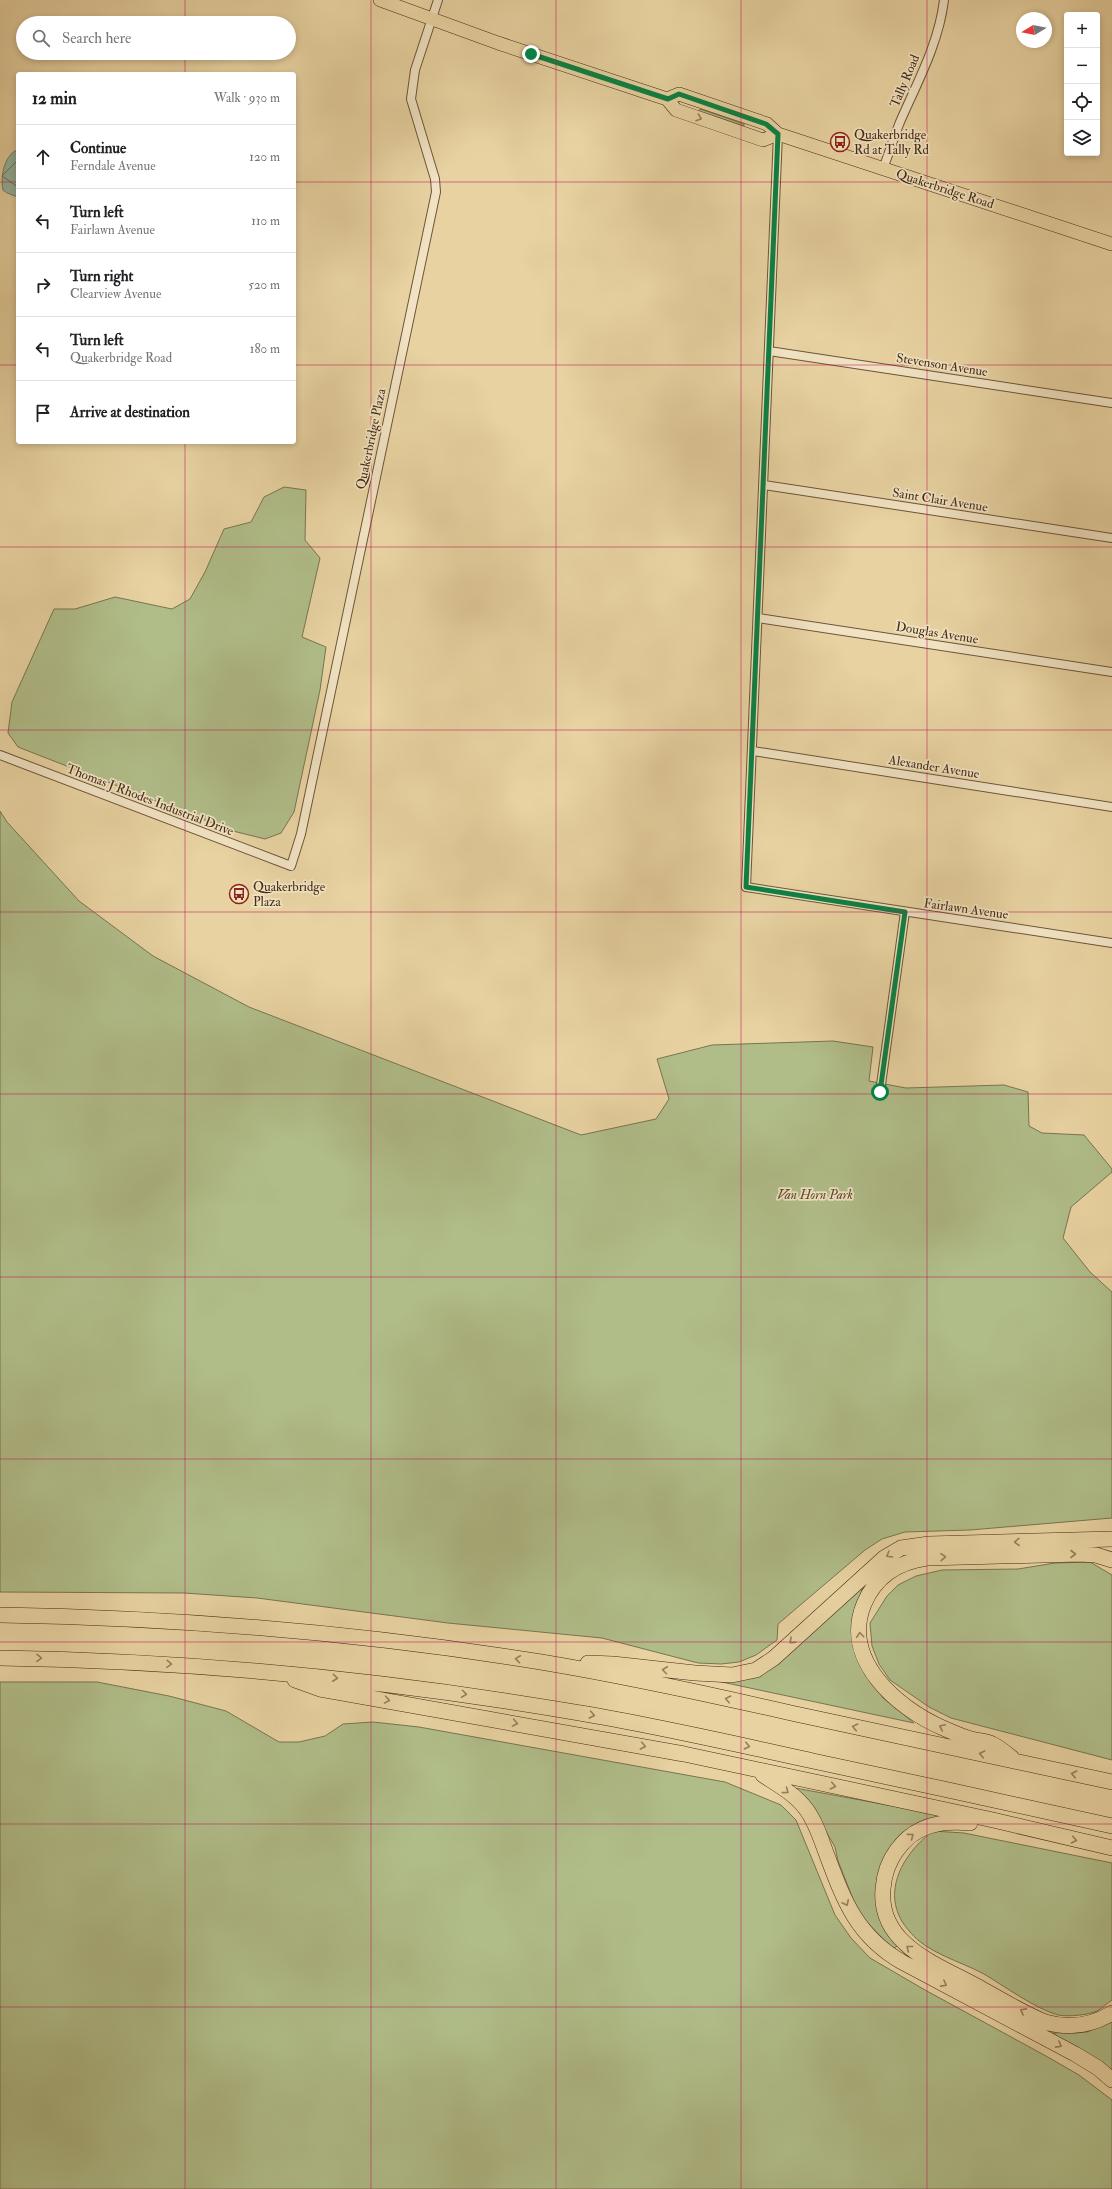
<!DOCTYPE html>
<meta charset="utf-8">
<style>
body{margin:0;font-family:"IM FELL Double Pica",serif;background:#f2f2f2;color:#202124}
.controls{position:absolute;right:12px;top:12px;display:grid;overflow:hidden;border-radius:4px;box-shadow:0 2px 6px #0003}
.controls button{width:36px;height:36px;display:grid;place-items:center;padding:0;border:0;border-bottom:1px solid #e0e0e0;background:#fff;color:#202124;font:20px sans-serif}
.compass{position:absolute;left:1016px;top:12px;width:36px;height:36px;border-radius:50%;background:#fff;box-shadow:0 2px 6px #0003;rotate:260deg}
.stop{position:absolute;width:12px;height:12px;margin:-9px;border:3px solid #0b8043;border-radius:50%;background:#fff}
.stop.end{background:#0b8043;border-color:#fff;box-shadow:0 1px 4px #0008}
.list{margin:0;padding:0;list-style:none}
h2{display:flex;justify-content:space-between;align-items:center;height:52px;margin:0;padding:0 16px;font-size:17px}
h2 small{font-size:13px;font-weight:400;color:#757577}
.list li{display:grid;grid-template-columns:26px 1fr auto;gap:12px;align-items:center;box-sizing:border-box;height:64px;padding:0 16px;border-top:1px solid #e0e0e0}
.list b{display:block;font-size:15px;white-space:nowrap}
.list p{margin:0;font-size:13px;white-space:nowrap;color:#757577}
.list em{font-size:13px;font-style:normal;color:#757577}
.icon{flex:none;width:22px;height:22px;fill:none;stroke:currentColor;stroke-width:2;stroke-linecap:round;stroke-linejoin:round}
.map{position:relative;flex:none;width:1112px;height:2189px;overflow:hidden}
.search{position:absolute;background:#fff;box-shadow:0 2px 6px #0003;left:16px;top:16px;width:280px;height:44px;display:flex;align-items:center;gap:10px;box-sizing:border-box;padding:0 14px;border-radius:22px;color:#757577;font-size:15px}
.panel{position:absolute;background:#fff;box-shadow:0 2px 6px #0003;left:16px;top:72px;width:280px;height:372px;border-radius:4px}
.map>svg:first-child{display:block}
</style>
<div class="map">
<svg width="1112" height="2189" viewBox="0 0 1112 2189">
<rect width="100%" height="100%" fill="#e8d2a1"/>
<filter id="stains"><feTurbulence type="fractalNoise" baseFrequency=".005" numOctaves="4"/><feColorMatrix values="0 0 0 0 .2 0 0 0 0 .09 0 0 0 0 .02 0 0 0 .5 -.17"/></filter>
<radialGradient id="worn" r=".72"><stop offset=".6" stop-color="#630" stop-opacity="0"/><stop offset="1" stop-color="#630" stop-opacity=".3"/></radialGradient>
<path fill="#b0bd89" stroke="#7a744f" d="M700 109 744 124V126L699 111Z
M284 487 306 490 305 540 320 558 302 637 326 647 320 690 294 812 281 833 265 839 233 831 18 747 8 733 12 702 54 609H75L115 597 172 609 190 599 205 572 224 529 251 522 264 497Z
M0 811 7 822 79 901 153 956 249 1007 581 1135 656 1119 669 1099 657 1059 712 1045 833 1041 873 1047 869 1081 906 1088 1004 1085 1028 1092 1029 1126 1042 1133 1084 1135 1112 1169V1172L1071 1207 1063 1238 1090 1272 1112 1292V1518L970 1530 905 1532 882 1539 865 1550 778 1624 777 1640 756 1655 739 1662 721 1664 698 1663 602 1638 448 1623 257 1598 184 1593 0 1592Z
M1090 1562 1112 1575V1760L951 1718 929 1707 890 1680 879 1664 872 1646 870 1623 887 1596 898 1585 916 1576 942 1570 1018 1569 1055 1563Z
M863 1586 857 1606 862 1666 883 1698 914 1723 717 1681 756 1675Z
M0 1682H97L169 1696 226 1711 279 1742H299L325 1736 343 1724 373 1722 419 1727 725 1782 781 1805 796 1820 835 1915 851 1938 870 1958 925 1990 1046 2056 1079 2075 1112 2100V2189H0Z
M795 1788 947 1816 889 1851 884 1922 897 1946 893 1949 859 1914 838 1861 835 1847 807 1798Z
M933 1831 964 1833 1112 1863V2000C1107 2003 1103 2008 1097 2011 1088 2015 1068 2017 1058 2015 1036 2009 1004 1986 984 1974 960 1961 927 1953 910 1932 878 1897 901 1855 933 1831Z
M1112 2019V2070L1052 2033 1087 2032Z"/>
<path fill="#97b8a5" stroke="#767f6b" d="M15 151H18V197C13 195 7 194 3 190 0 178 4 157 15 151Z"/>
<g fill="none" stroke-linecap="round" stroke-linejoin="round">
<path stroke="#6e715d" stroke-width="1" d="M18 160 2 176 18 187"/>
<defs>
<path id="street" d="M778 134 746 887 1112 943
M883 169C889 153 894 137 900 122 917 83 939 43 944 0
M769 351 1112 403
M764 485 1112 538
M758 618 1112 672
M753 751 1112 807
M0 755 291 866 301 834 436 192 435 179 411 99 415 70 438 0
M880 1092 905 912"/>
<path id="primary" d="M380 0 498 43 667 99 676 110 763 140 778 134
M667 99 679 94 767 124 778 134 1112 244"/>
<path id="highway" d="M0 1615C181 1618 362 1633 541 1662 625 1676 708 1694 791 1713 898 1736 1005 1759 1112 1782
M0 1658C195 1661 388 1680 580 1713 658 1726 736 1744 813 1761 913 1782 1012 1804 1112 1826
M588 1663 613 1664 695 1673 732 1675 756 1670 774 1658 884 1558 901 1548 929 1544 1112 1539
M295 1680 320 1689 684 1754 993 1820 1112 1848
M1012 1758C1006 1753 999 1747 992 1744 986 1741 978 1741 971 1739 961 1736 952 1732 943 1728 897 1708 841 1660 864 1604 875 1577 898 1562 927 1558L1080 1554 1096 1555 1112 1560
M763 1775C778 1785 795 1794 806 1809 815 1821 820 1836 825 1850 843 1898 855 1935 902 1962L1075 2054 1098 2068 1112 2080
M970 1823C941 1820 915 1825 897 1850 888 1862 884 1875 883 1889 878 1944 936 1964 975 1985 998 1998 1021 2012 1045 2022 1069 2029 1091 2026 1112 2013"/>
</defs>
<use href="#street" stroke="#6e5438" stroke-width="10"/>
<use href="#primary" stroke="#452a15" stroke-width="14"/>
<use href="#highway" stroke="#452a15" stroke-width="16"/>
<use href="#street" stroke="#f0e2c2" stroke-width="8"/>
<use href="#primary" stroke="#e8d2a1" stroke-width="13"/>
<use href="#highway" stroke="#e8d2a1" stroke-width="15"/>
</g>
<defs><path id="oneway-chevron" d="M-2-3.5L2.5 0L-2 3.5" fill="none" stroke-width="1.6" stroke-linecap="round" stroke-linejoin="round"/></defs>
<g stroke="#967e5b">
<use href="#oneway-chevron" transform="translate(699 118) rotate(19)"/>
<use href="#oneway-chevron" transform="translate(1017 1542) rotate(179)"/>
<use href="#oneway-chevron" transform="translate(1073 1554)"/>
<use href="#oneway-chevron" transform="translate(889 1555) rotate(150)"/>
<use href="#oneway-chevron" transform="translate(943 1557) rotate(-1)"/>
<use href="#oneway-chevron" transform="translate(860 1635) rotate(-95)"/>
<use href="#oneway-chevron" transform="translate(792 1641) rotate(137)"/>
<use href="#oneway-chevron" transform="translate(39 1658) rotate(1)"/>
<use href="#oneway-chevron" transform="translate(518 1659) rotate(-172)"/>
<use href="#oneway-chevron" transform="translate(169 1664) rotate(4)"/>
<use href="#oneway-chevron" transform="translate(665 1670) rotate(-173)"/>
<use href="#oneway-chevron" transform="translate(335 1678) rotate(6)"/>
<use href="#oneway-chevron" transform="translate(464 1694) rotate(8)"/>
<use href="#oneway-chevron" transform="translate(728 1699) rotate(-167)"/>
<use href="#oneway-chevron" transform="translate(387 1700) rotate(10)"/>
<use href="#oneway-chevron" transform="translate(592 1715) rotate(11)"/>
<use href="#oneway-chevron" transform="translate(515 1723) rotate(10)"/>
<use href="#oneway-chevron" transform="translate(855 1727) rotate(-168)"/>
<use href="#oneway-chevron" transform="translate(942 1727) rotate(-155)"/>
<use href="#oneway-chevron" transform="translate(643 1746) rotate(11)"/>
<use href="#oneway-chevron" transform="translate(747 1746) rotate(12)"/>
<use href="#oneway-chevron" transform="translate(982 1754) rotate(-168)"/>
<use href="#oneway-chevron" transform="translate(1074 1774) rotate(-168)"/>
<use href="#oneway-chevron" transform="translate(833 1786) rotate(12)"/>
<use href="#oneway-chevron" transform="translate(786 1791) rotate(36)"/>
<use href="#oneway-chevron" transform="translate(911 1836) rotate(-37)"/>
<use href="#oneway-chevron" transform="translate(1074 1840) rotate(12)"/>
<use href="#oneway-chevron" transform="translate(846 1903) rotate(65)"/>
<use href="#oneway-chevron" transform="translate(909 1948) rotate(-141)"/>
<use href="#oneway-chevron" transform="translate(944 1984) rotate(28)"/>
<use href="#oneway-chevron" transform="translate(1023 2011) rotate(-152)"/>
<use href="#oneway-chevron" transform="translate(1059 2045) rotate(28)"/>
</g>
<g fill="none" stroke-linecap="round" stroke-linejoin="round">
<path stroke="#0b8043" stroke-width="5" d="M531 54 668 99 679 94 766 124 778 134 746 887 905 912 880 1092"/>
</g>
<path fill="none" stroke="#c2185b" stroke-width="1" stroke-opacity="0.55" d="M185 0V23M371 0V2189M556 0V2189M741 0V2189M927 0V2189M185 53V74M0 182H18M294 182H1112M0 365H18M294 365H1112M185 442V2189M0 547H1112M0 730H1112M0 912H1112M0 1094H1112M0 1277H1112M0 1459H1112M0 1642H1112M0 1824H1112M0 2007H1112"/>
<defs>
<symbol id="bus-ring" viewBox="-11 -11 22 22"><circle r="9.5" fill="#f0e2c2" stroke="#8f2418" stroke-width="1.5"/><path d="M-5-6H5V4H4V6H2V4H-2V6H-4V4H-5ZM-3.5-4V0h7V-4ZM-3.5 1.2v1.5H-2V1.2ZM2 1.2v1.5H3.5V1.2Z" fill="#8f2418"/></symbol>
</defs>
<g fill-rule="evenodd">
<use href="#bus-ring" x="829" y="131" width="22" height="22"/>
<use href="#bus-ring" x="228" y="883" width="22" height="22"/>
</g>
<g text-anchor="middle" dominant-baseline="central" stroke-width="3.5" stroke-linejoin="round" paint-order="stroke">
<g font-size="13" fill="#452a15" stroke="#f0e2c2">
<text transform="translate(905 81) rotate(-67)">Tally Road</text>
<text transform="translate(945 189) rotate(18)">Quakerbridge Road</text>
<text transform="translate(942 365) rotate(9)">Stevenson Avenue</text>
<text transform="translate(371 439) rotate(-78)">Quakerbridge Plaza</text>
<text transform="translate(940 500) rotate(9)">Saint Clair Avenue</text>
<text transform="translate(937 633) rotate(9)">Douglas Avenue</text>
<text transform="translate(934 767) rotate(9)">Alexander Avenue</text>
<text transform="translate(150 800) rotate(21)">Thomas J Rhodes Industrial Drive</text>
<text transform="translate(966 909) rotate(8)">Fairlawn Avenue</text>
</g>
<g font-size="13" fill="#452a15" stroke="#f0e2c2" text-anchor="start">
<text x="854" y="135">Quakerbridge<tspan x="854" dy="15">Rd at Tally Rd</tspan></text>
<text x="253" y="887">Quakerbridge<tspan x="253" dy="15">Plaza</tspan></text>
</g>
<g font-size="13" font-style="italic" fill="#5a472c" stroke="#f0e2c2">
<text x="815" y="1195">Van Horn Park</text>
</g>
</g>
<rect width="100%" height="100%" filter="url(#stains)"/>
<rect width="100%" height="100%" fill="url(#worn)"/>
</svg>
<div class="controls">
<button>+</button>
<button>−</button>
<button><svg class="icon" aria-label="locate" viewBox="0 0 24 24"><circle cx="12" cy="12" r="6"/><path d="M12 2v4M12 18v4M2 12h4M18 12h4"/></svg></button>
<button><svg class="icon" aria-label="layers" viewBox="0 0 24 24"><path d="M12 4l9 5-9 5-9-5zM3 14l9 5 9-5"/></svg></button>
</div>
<svg class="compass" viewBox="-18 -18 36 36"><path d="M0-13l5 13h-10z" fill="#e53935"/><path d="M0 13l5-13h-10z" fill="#757577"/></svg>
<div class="stop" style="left:880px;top:1092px"></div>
<div class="stop end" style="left:531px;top:54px"></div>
<div class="search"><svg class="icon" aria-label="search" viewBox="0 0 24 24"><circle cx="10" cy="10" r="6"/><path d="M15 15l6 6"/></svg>Search here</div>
<section class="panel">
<h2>12 min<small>Walk · 930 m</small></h2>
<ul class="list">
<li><svg class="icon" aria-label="ahead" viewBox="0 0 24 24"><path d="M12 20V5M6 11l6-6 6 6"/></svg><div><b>Continue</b><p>Ferndale Avenue</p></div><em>120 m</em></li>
<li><svg class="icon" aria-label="left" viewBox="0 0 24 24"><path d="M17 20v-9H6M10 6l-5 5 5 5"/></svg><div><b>Turn left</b><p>Fairlawn Avenue</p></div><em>110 m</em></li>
<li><svg class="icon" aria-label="right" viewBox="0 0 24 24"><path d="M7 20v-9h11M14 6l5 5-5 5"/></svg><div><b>Turn right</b><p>Clearview Avenue</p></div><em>520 m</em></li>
<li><svg class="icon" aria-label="left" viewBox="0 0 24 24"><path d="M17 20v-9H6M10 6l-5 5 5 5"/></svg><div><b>Turn left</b><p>Quakerbridge Road</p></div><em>180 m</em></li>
<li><svg class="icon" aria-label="arrive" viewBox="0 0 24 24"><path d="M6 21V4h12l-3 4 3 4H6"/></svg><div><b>Arrive at destination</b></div></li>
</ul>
</section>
</div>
